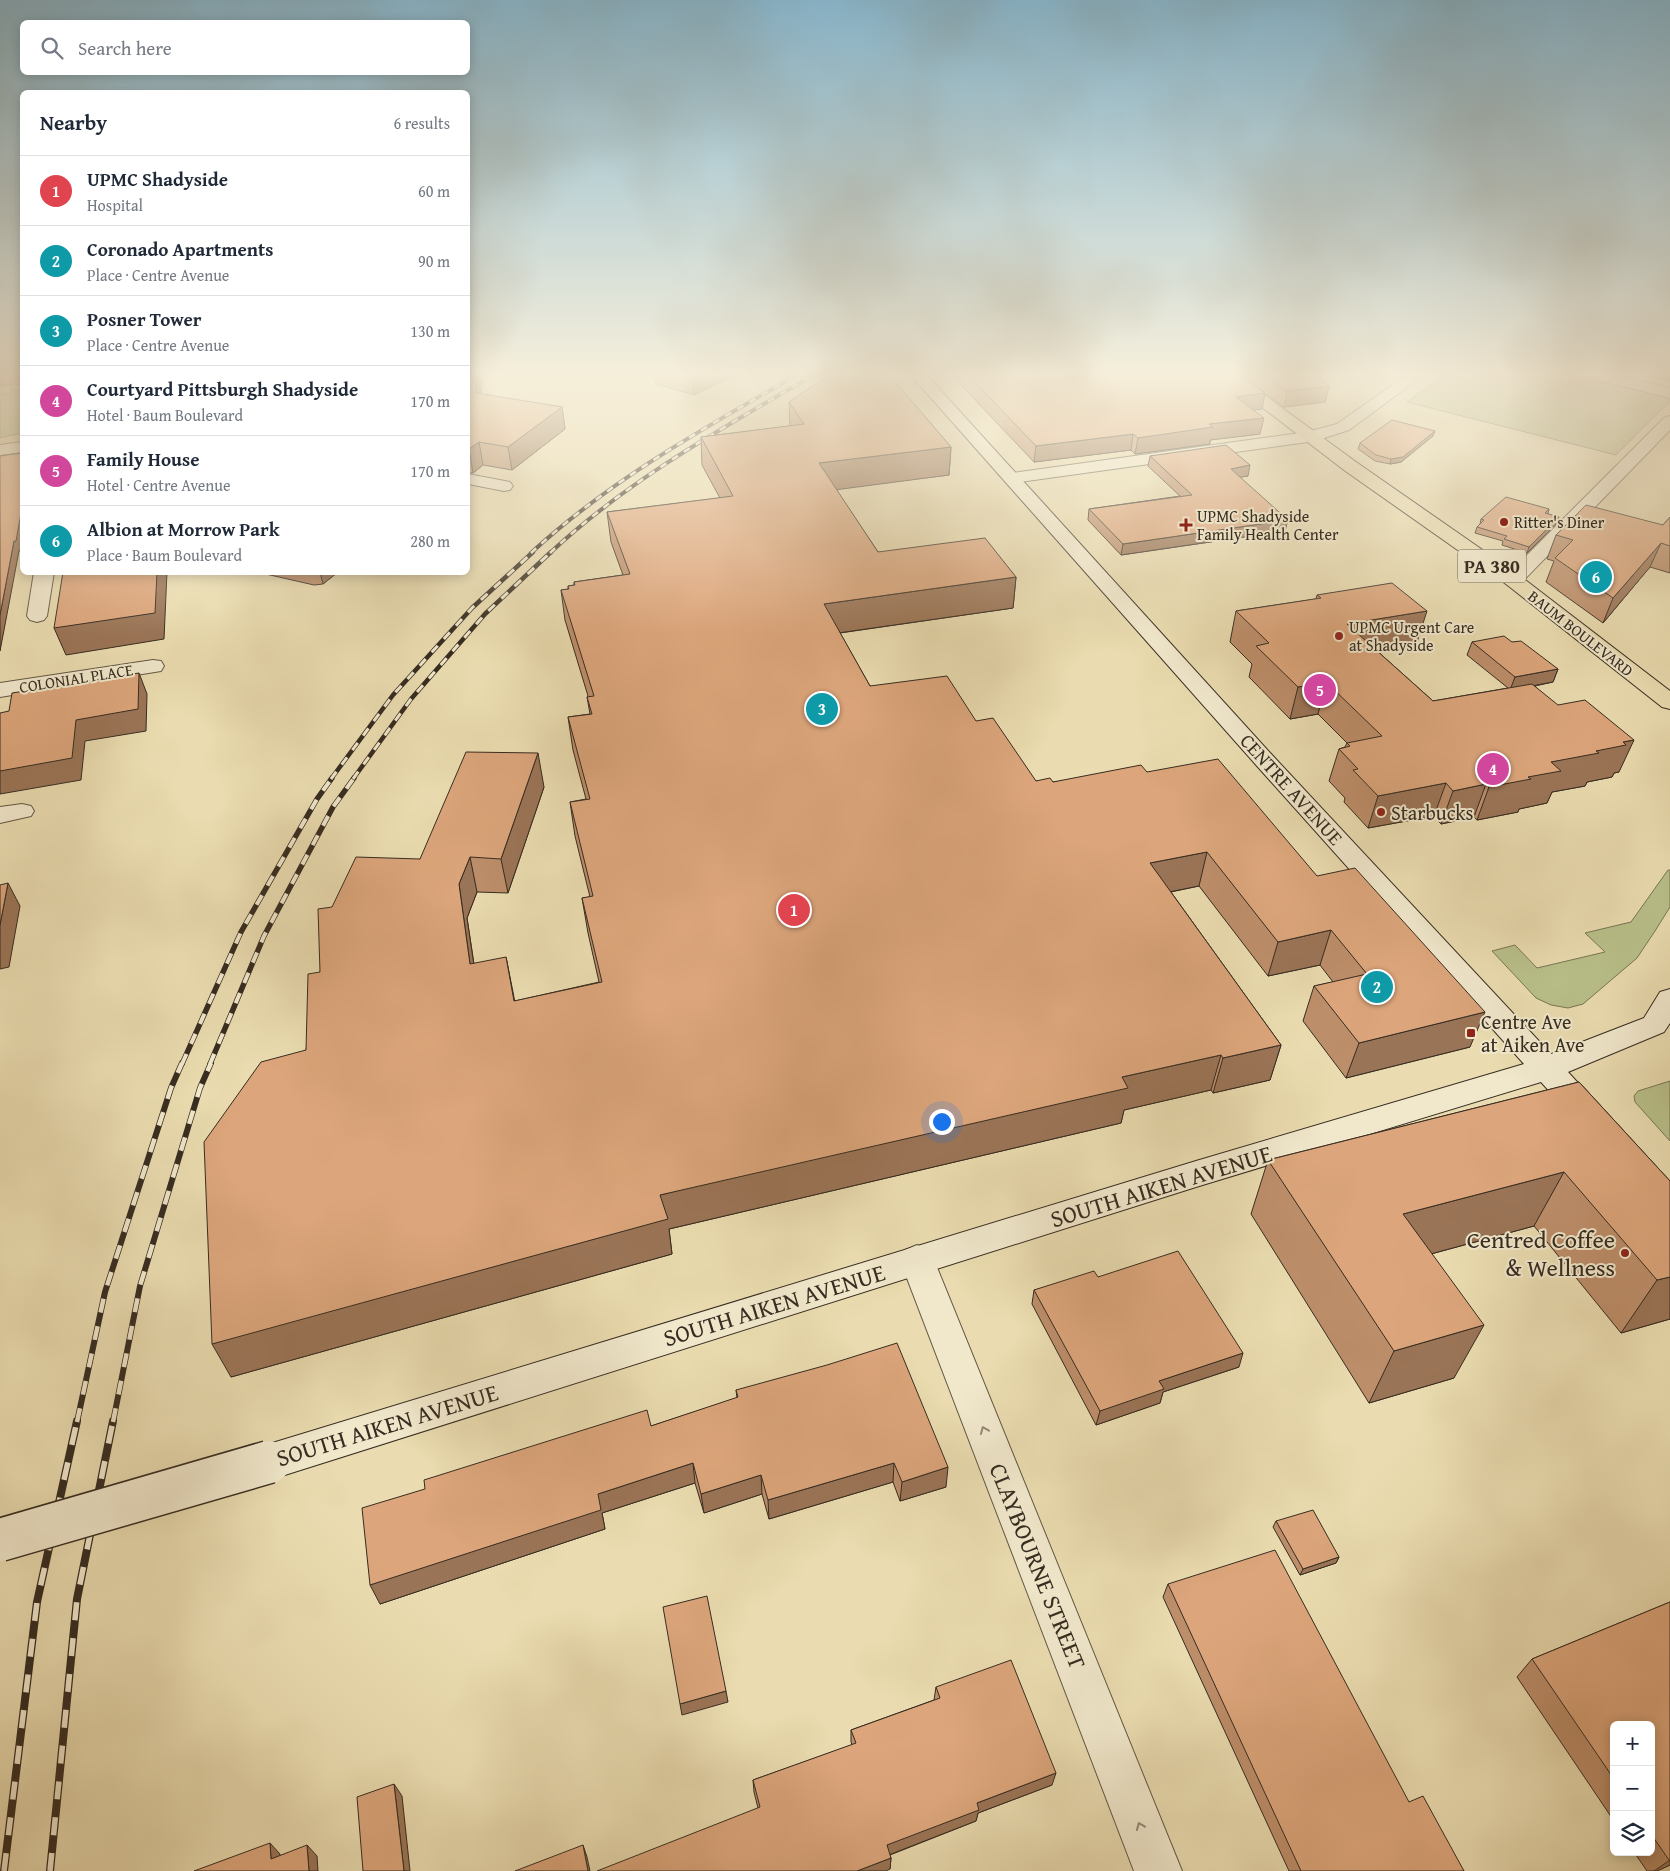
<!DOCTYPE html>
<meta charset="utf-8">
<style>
body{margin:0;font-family:"Gentium Book Plus",serif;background:#f2f2f3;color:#1f2937}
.controls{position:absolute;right:15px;bottom:15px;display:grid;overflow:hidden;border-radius:8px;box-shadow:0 2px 12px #0003}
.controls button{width:45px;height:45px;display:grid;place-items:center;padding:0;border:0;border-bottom:1px solid #e0e1e3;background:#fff;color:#1f2937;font:25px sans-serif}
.you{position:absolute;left:941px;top:1121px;width:18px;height:18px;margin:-12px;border:4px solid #fff;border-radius:50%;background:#1a73e8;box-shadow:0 0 0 8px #1a73e833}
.badge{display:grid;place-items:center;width:32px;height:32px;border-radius:50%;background:#2563eb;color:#fff;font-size:16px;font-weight:700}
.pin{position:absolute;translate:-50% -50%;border:2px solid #fff;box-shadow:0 1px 5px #0006}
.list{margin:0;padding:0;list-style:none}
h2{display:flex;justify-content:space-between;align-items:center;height:65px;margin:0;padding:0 20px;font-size:21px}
h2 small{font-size:16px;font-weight:400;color:#747a83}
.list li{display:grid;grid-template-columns:32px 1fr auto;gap:15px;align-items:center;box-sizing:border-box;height:70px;padding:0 20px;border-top:1px solid #e0e1e3}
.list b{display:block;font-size:19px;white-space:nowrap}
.list p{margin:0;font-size:16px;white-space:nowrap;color:#747a83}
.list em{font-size:16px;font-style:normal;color:#747a83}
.icon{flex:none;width:28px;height:28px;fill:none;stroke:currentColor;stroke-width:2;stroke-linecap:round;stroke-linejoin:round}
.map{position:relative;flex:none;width:1670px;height:1871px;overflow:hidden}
.search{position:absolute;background:#fff;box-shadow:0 2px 12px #0003;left:20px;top:20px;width:450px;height:55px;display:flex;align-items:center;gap:12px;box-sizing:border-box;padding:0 18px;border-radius:8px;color:#747a83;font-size:19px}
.panel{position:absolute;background:#fff;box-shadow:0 2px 12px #0003;left:20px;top:90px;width:450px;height:485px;border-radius:8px}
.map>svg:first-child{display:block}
</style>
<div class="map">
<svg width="1670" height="1871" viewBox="0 0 1670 1871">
<rect width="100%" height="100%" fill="#eadcb0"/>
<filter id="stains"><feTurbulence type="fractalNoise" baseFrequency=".004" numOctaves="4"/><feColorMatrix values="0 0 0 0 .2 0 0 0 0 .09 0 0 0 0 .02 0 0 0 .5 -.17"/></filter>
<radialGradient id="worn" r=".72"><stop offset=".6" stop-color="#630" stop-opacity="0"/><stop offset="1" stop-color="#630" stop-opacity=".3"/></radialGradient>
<path fill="#b9c08a" stroke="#787656" d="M1449 372H1558L1670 398V401L1616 455 1407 402Z
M12 390H22V433L0 438V394L10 393Z
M1668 870H1670V907L1655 931 1637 958 1583 1004 1568 1008 1551 1005 1536 998 1492 951 1515 945 1537 968 1605 952 1585 933 1631 922Z
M1670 1081V1141L1635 1102 1634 1096 1638 1091Z"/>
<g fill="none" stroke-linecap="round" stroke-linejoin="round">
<defs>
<path id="minor" d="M1411 372H1428L1349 430 1315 441 1012 483 1006 482 1003 478 1006 474 1012 473 1307 432 1337 424Z
M1577 372H1604L1670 388V398L1579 375Z
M1670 416V430L1520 584 1513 586 1506 584 1503 580 1506 576 1664 418Z
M468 474 510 482 513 486 510 490 504 491 468 484Z
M34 572H54L47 616 44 620 37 622 30 620 27 616Z
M153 660 161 661 164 666 161 671 0 697V683Z
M22 804 31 806 34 811 31 816 0 823V807Z
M917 1245 929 1250 934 1260 1182 1871H1134L900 1260 905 1250Z"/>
<path id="tertiary" d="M22 442V452L0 455V445Z"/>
<path id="secondary" d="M908 372H924L1273 756 1551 1054 1644 1018 1660 992 1670 989V1023L1664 1032 1568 1072 1599 1106 1604 1114 1599 1122 1588 1126 1577 1122 1541 1082 1196 1187 269 1480 255 1475 250 1462 255 1449 269 1444 1196 1161 1524 1064 1257 766Z"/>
<path id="primary" d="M1216 372H1233L1356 462 1520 576 1670 691V709L1662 707 1506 584 1344 470Z"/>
</defs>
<use href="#minor" stroke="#635845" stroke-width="2"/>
<use href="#tertiary" stroke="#635845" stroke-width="2"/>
<use href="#secondary" stroke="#362c21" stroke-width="2"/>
<use href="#primary" stroke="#362c21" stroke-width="2"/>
<use href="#minor" fill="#f1e8cc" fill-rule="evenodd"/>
<use href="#tertiary" fill="#f1e8cc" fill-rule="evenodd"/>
<use href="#secondary" fill="#f1e8cc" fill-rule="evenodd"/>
<use href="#primary" fill="#eadcb0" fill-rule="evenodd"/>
<defs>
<path id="rail-far4" d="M531 553C611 479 708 426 802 372
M550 553C629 479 726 426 819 372"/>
<path id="rail-far3" d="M331 779 393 695 472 608 533 552
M353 779 411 699 485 614 551 552"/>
<path id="rail-far2" d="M182 1064 241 932 317 799 332 778
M210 1064 264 936 333 807 354 778"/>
<path id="rail-far1" d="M77 1422 105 1292 171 1088 182 1063
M113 1422 140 1286 200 1088 211 1063"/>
<path id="rail" d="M4 1871 37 1602 77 1421
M50 1871 77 1599 113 1421"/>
</defs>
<use href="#rail-far4" stroke="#362c21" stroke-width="4"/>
<use href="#rail-far3" stroke="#362c21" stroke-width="4.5"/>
<use href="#rail-far2" stroke="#362c21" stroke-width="5.5"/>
<use href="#rail-far1" stroke="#362c21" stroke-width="6"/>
<use href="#rail" stroke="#362c21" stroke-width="8"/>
<use href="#rail-far4" stroke="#f1e8cc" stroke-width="2.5" stroke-dasharray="7" stroke-linecap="butt"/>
<use href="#rail-far3" stroke="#f1e8cc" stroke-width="3" stroke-dasharray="9" stroke-linecap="butt"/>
<use href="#rail-far2" stroke="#f1e8cc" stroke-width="4" stroke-dasharray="11" stroke-linecap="butt"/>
<use href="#rail-far1" stroke="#f1e8cc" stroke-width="4.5" stroke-dasharray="14" stroke-linecap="butt"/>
<use href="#rail" stroke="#f1e8cc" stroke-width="5.5" stroke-dasharray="18" stroke-linecap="butt"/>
<defs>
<path id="secondary-bridge" d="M0 1540 269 1462"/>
</defs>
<use href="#secondary-bridge" stroke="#362c21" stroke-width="45" stroke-linecap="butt"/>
<use href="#secondary-bridge" stroke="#f1e8cc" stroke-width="42"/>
</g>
<path fill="#bd8e6a" stroke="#362c21" d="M0 372H22V384L0 386Z
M468 372H483L481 394 562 407 565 429 512 470 483 465 473 473H468Z
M650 372H740L694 395 656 384Z
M953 372H1309L1329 386 1325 402 1284 407 1237 373 1265 393 1262 409 1254 410 1260 434 1210 440V444L1135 454 1131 450 1034 462 961 385Z
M1632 372H1670V381Z
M789 402 951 447 949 475 836 489 878 552 1016 577 1013 608 840 633 870 686 976 721 1036 781 1053 782 1147 772 1317 876 1470 1047 1346 1078 1303 1021 1314 986 1333 982 1320 965 1268 976 1199 886 1171 892 1281 1045 1270 1080 1213 1093 1211 1090 1124 1110 1121 1123 669 1229 672 1254 231 1377 306 1050 320 972 332 907 420 859 544 787 508 893 477 892 467 918 474 964 515 1001 599 982 588 933 582 898 590 897 575 836 570 802 586 799 573 750 568 717 590 714 587 697 588 696 565 620 561 590 568 589V586L574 585V582L623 575 611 542 607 512 720 498 702 465 701 437 790 426Z
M1433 436 1401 462 1390 464 1375 461 1358 449 1360 443Z
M1150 456 1248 476 1240 477 1285 531 1121 555 1088 520 1089 509 1180 496 1148 466Z
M1549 509 1548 514 1557 523 1527 553 1502 545 1503 541 1475 533 1477 527 1480 524 1481 519Z
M1670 517V573L1650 567 1603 623 1546 582 1554 561 1547 559 1556 535 1663 525Z
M257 572H338L323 584 314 585Z
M1317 595 1417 642 1375 649 1433 701 1508 688 1467 655 1472 642H1512L1558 669 1553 682 1535 686 1619 772 1614 773 1612 777 1587 782 1585 786 1552 792 1547 803 1519 809 1518 812 1477 820 1474 817 1441 824 1434 816 1368 828 1344 802 1345 798 1329 781 1339 749 1345 747 1347 743 1318 714 1290 719 1249 677 1252 664 1230 642 1236 611 1316 599Z
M1579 1082 1670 1181V1319L1621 1333 1534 1226 1431 1254 1454 1378 1369 1403 1251 1214 1268 1160Z
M1098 1277 1239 1367 1163 1392 1160 1403 1096 1425 1032 1304 1034 1290Z
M736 1390 946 1487 900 1501 893 1482 769 1519 762 1494 704 1513 695 1483 602 1513 605 1529 380 1604 651 1426 737 1398Z
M1276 1521 1339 1557 1336 1563 1300 1575 1273 1527Z
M1168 1584 1409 1802 1464 1871H1289L1163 1597Z
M1670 1602V1865L1657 1871H1647L1634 1852H1651V1725H1614V1821L1517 1677 1532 1659Z
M936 1687 1052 1785 978 1813 976 1821 890 1855 891 1858 890 1869 758 1808 754 1792 753 1780 852 1745 851 1742V1730L934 1700Z"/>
<path fill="#9a7456" stroke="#362c21" d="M477 372H483L479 415 476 393Z
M692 372H740L694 395Z
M1329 386 1325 402 1284 407 1287 391Z
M1265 393 1262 409 1233 413 1236 397Z
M562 407 565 429 512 470 508 447Z
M1264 418 1260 434 1210 440V444L1135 454 1138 438 1209 424Z
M1435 431 1433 436 1401 462 1390 464 1391 459Z
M1133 434 1131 450 1034 462 1036 446Z
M479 442 483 465 473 473 469 449Z
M951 447 949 475 819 492V463Z
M1250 465 1248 476 1229 479 1231 469Z
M22 508V540L20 551H19L0 651V615L14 541Z
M1559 517 1557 523 1527 553 1529 547Z
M1288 520 1285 531 1121 555 1123 544Z
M1661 543 1650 567 1603 623 1613 598Z
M157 572H167L164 639 66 655 54 628Z
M320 572H338L323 584Z
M1016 577 1013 608 824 635V604Z
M1427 611 1417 642 1339 655 1347 624Z
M1558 669 1553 682 1510 690 1515 677Z
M139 673 147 694 146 731 85 741 81 780 0 794V771L76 720Z
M1326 682 1318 714 1290 719 1298 687Z
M1634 740 1619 772 1614 773 1612 777 1587 782 1585 786 1552 792 1547 803 1519 809 1518 812 1477 820 1489 787 1551 762 1596 751 1623 742Z
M538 753 544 787 508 893 501 859Z
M1446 783 1434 816 1368 828 1378 796Z
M1486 784 1474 817 1441 824 1453 791Z
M1207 852 1199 886 1144 897 1150 863Z
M470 857 477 892 467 918 479 999 470 964 459 884Z
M8 883 20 906 9 967 0 969V925Z
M1331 930 1320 965 1268 976 1278 942Z
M506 957 513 992 521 1036 514 1001Z
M1485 1012 1470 1047 1346 1078 1359 1043Z
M1281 1045 1270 1080 1213 1093 1223 1058Z
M1221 1055 1211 1090 1124 1110 1121 1123 669 1229 672 1254 231 1377 212 1344 660 1195 1122 1077Z
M1564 1172 1534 1226 1379 1268 1403 1214Z
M1670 1277V1319L1621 1333 1657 1280Z
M1484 1325 1454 1378 1369 1403 1394 1351Z
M1243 1353 1239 1367 1163 1392 1160 1403 1096 1425 1100 1411 1159 1381Z
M693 1463 695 1483 602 1513 605 1529 380 1604 370 1585 598 1494Z
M894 1463 893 1482 769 1519 768 1500Z
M948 1467 946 1487 900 1501 902 1482Z
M761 1475 762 1494 704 1513 701 1494Z
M1339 1557 1336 1563 1300 1575 1303 1569Z
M726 1691 728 1702 682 1715 680 1704Z
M1056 1773 1052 1785 978 1813 976 1821 886 1856 887 1845 977 1803Z
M394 1784 402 1796 410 1871H404Z
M270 1843 280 1854 281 1870 271 1859Z
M307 1845 317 1856 318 1871H309Z
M583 1845 587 1857 590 1871H588Z
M891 1858 890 1869 886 1871H857Z
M1670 1860V1865L1657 1871H1654Z"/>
<path fill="#dca57b" stroke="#362c21" d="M0 372H22V373L0 375Z
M468 372H477L476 393 562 407 508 447 479 442 469 449H468Z
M861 372H887L951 447 819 463 878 552 985 538 1016 577 824 604 870 686 947 676 976 721 993 718 1036 781 1050 778 1053 782 1141 765 1147 772 1218 759 1317 876 1355 868 1485 1012 1359 1043 1314 986 1367 974 1331 930 1278 942 1207 852 1150 863 1281 1045 1223 1058 1221 1055 1122 1077 1128 1088 660 1195 668 1219 212 1344 204 1142 261 1062 306 1050 308 974 320 972 318 909 332 907 356 857 420 859 466 752 538 753 501 859 470 857 459 884 470 964 506 957 514 1001 602 982 582 898 593 896 570 802 590 799 568 717 592 714 587 697 594 696 561 590 569 589 568 586 575 585 574 582 630 574 607 512 733 496 701 437 804 424 789 402 828 376Z
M965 372H1237L1265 393 1236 397 1264 418 1209 424 1213 427 1138 438 1133 434 1036 446Z
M1261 372H1309L1329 386 1287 391Z
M1392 420 1435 431 1403 457 1391 459 1376 455 1360 443Z
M1226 445 1250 465 1231 469 1288 520 1123 544 1089 509 1192 495 1150 456Z
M22 453V508L16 541H14L0 615V456Z
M1506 497 1549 509 1545 513 1559 517 1529 547 1504 539 1507 536 1477 527 1484 520 1481 519Z
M1586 505 1663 525 1670 517V546L1661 543 1613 598 1555 558 1573 540 1556 535Z
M63 572H157L155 613 54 628Z
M1392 583 1427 611 1347 624 1433 701 1532 684 1558 705 1585 700 1634 740 1623 742 1626 745 1596 751 1599 753 1551 762 1561 771 1528 777 1531 779 1489 787 1486 784 1453 791 1446 783 1378 796 1353 770 1358 769 1339 749 1350 746 1347 743 1382 736 1326 682 1298 687 1256 646 1269 643 1236 611 1321 598 1317 595Z
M1504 636 1512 642 1521 641 1558 669 1515 677 1472 642Z
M139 673 138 709 76 720 72 758 0 771V713L9 711 12 693Z
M8 883 0 925V885Z
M1579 1082 1670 1181V1277L1657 1280 1564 1172 1403 1214 1484 1325 1394 1351 1268 1160Z
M1178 1251 1243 1353 1159 1381 1164 1389 1100 1411 1034 1290 1094 1271 1098 1277Z
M897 1343 948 1467 902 1482 894 1463 768 1500 761 1475 701 1494 693 1463 598 1494 601 1510 370 1585 362 1508 425 1489 424 1480 647 1410 651 1426 738 1397 736 1390 827 1365Z
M1313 1510 1339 1557 1303 1569 1276 1521Z
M1275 1550 1409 1802 1423 1796 1464 1871H1301L1168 1584Z
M707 1596 726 1691 680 1704 663 1607Z
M1670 1602V1860H1669L1651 1834V1725H1614V1779L1532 1659Z
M1011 1660 1056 1773 977 1803 979 1810 887 1845 891 1858 857 1871H597L760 1807 753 1780 856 1743 851 1730 940 1698 936 1687Z
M394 1784 404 1871H363L357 1797Z
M270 1843 271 1859 307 1845 309 1871H194Z
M583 1845 588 1871H515Z"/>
<defs><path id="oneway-chevron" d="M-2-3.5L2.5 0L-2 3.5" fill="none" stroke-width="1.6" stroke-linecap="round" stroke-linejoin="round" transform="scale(1.25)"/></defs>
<g stroke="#948a76">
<use href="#oneway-chevron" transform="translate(984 1430) rotate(-112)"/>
<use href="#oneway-chevron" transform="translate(1140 1826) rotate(-112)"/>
</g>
<linearGradient id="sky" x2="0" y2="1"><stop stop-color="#88b7ce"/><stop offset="0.59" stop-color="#f6efdb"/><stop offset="1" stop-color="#f6efdb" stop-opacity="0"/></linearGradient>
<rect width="1670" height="634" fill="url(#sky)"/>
<g fill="#8f2418" stroke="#f1e8cc" stroke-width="2">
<circle cx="1504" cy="522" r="5"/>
<path d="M1183.5 517.5h5v5h5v5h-5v5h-5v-5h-5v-5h5z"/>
<circle cx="1339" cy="636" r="5"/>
<circle cx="1381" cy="812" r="5"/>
<rect x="1466" y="1028" width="10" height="10" rx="2.5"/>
<circle cx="1625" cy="1253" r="5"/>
</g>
<g text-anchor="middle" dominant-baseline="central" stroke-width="4" stroke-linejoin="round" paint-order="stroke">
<g font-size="16" fill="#362c21" stroke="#f1e8cc" text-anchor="start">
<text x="1197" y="516">UPMC Shadyside<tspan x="1197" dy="18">Family Health Center</tspan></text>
<text x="1514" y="522">Ritter's Diner</text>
<text x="1349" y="627">UPMC Urgent Care<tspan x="1349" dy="18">at Shadyside</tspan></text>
</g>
<g font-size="16" fill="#362c21" stroke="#f1e8cc">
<text transform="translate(1581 633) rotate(38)">BAUM BOULEVARD</text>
<text transform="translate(76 678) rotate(-9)">COLONIAL PLACE</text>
</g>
<rect fill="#f1e8cc" stroke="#6e6454" stroke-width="1" x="1458" y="549.5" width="68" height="33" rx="4"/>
<g font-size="19" font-weight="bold" fill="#362c21">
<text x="1492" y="566">PA 380</text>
</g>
<g font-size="20" fill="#362c21" stroke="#f1e8cc">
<text transform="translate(1292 789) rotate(48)">CENTRE AVENUE</text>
</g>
<g font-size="20" fill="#362c21" stroke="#f1e8cc" text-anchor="start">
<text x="1391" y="812">Starbucks</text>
<text x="1481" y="1021">Centre Ave<tspan x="1481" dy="23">at Aiken Ave</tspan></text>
</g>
<g font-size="24" fill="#362c21" stroke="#f1e8cc">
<text transform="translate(1161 1186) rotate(-17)">SOUTH AIKEN AVENUE</text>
<text transform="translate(774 1305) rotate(-17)">SOUTH AIKEN AVENUE</text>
<text transform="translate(387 1425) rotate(-17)">SOUTH AIKEN AVENUE</text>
<text transform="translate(1038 1566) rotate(68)">CLAYBOURNE STREET</text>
</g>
<g font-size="24" fill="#362c21" stroke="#f1e8cc" text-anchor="end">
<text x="1615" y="1239">Centred Coffee<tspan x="1615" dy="28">&amp; Wellness</tspan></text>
</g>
</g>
<rect width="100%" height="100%" filter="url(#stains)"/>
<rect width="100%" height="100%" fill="url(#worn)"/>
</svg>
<div class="controls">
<button>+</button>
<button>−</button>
<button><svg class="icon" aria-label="layers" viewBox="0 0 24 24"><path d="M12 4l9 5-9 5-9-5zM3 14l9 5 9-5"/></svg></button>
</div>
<div class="you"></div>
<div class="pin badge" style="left:794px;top:910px;background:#e0444e">1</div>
<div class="pin badge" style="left:1377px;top:987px;background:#0f9aa8">2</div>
<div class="pin badge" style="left:822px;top:709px;background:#0f9aa8">3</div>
<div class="pin badge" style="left:1493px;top:769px;background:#d1479c">4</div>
<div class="pin badge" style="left:1320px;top:690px;background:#d1479c">5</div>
<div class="pin badge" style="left:1596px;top:577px;background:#0f9aa8">6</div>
<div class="search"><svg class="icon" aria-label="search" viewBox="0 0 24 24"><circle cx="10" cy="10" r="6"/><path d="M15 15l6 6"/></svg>Search here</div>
<section class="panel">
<h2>Nearby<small>6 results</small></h2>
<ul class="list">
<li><span class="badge" style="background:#e0444e">1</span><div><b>UPMC Shadyside</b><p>Hospital</p></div><em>60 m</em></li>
<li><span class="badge" style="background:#0f9aa8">2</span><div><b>Coronado Apartments</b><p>Place · Centre Avenue</p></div><em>90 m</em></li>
<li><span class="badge" style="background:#0f9aa8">3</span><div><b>Posner Tower</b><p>Place · Centre Avenue</p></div><em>130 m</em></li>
<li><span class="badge" style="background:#d1479c">4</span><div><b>Courtyard Pittsburgh Shadyside</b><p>Hotel · Baum Boulevard</p></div><em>170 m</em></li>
<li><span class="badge" style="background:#d1479c">5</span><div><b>Family House</b><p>Hotel · Centre Avenue</p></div><em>170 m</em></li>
<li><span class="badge" style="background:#0f9aa8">6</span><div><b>Albion at Morrow Park</b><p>Place · Baum Boulevard</p></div><em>280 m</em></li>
</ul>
</section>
</div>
